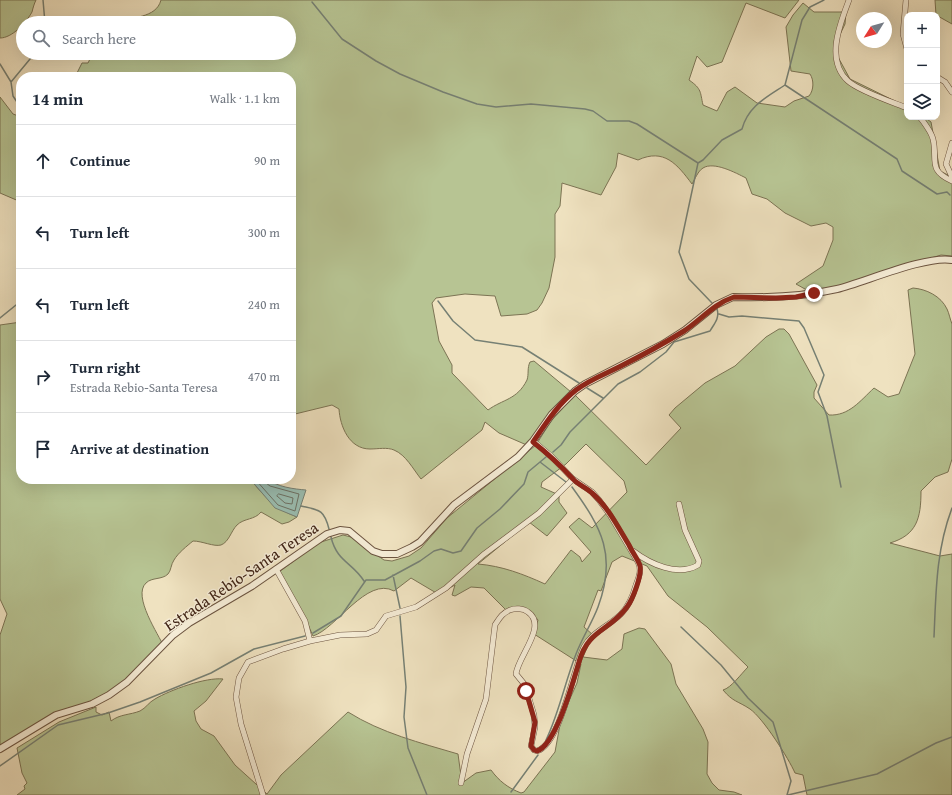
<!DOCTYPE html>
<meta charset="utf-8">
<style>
body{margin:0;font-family:"Gentium Book Plus",serif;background:#f2f2f3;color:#1f2937}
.controls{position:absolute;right:12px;top:12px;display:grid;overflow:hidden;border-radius:8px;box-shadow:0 4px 16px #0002}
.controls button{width:36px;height:36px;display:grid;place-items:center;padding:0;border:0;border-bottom:1px solid #e0e1e3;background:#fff;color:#1f2937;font:20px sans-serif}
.compass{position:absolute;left:856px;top:12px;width:36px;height:36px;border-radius:50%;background:#fff;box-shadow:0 4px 16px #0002;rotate:233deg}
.stop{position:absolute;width:12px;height:12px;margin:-9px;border:3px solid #8f2418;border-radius:50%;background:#fff}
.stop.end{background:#8f2418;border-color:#fff;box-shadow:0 1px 4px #0008}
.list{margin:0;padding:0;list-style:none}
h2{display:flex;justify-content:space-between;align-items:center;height:52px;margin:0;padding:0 16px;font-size:17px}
h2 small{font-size:13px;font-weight:400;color:#747a83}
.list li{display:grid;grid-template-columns:26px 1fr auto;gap:12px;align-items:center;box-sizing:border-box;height:72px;padding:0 16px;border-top:1px solid #e0e1e3}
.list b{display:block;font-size:15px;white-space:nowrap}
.list p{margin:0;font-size:13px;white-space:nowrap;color:#747a83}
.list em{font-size:13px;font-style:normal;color:#747a83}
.icon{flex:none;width:22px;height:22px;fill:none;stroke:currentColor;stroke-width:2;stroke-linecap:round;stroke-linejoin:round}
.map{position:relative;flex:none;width:952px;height:795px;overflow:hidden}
.search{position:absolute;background:#fff;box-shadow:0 4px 16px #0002;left:16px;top:16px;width:280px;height:44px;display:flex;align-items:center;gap:10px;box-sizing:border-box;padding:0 14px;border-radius:22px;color:#747a83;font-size:15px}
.panel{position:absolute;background:#fff;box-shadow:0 4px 16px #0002;left:16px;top:72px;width:280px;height:412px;border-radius:16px}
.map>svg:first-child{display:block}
</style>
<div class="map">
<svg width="952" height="795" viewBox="0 0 952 795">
<rect width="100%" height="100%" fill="#efe2c0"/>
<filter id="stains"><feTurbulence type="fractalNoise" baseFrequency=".005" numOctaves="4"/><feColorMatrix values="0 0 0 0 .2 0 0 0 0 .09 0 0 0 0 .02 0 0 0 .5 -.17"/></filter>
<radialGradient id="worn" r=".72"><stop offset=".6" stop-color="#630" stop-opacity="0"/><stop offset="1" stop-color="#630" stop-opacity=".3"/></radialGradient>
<path fill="#b7c493" stroke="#7c7454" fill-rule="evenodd" d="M0 0H36C34 4 33 8 32 12 26 23 12 38 0 38Z
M161 0H799L785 18 746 3 722 62 707 67 697 56 689 80C702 89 700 92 703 105L717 111 727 92 735 87 757 103 785 107 794 101 809 96C814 90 814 80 810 74L791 71 786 27 793 15 803 3 814 12H846L845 24 836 43 838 57 850 79 907 107V117H924L931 122 940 171 952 177V256L941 255 814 294 796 284 823 266 833 240V227L826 223 811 226 785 213 767 199 752 194 746 178C736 173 714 161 703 168 698 171 695 179 692 184 677 164 664 148 638 160L618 153 616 167 601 195 562 183 560 206 555 214V257L549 288 542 303 537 310 527 314 501 316 495 296 465 294 436 298 432 303 439 341 452 365V373L488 410C503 399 517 400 527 380 529 374 527 368 530 362L534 361 571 392 529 446 499 433 485 422 482 430 421 479C413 469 406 455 394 450 387 447 378 449 370 449 349 449 340 426 339 409L332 405 291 415V77H75L82 63H88L93 53H289V23H118C131 16 156 19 161 0Z
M935 0H952V24L936 15Z
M0 97 13 114 21 117V202L0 193Z
M913 288C926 289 941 296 947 309 949 313 950 319 952 324V459L948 472 935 477 921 491C921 518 917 535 890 543L940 556 952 554V795H807L803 775 795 773C789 759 763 718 750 709 738 701 733 702 723 690 731 688 741 674 748 667L707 627 668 596 647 566 622 556 612 562 601 591 598 590 584 627 593 635 583 657 607 660 622 649 624 634 639 628 645 629 671 664 676 684 703 729 708 742 707 774 712 783 719 790 734 792 742 795H17L25 789 24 786 27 783 22 773 17 748 59 722 96 707V712L102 715 109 712 111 721C120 714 130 715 140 711 146 708 149 702 155 699 170 690 206 677 223 679L206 701 194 711 196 721 201 729 214 736 235 765 267 794 281 775 348 712C381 733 421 743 458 754L462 783 476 773 491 770C499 781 508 788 521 793L524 792 555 752 561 719 577 683 581 664 534 634 538 620C527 606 522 609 506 610L484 588 471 587 455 596 452 595 455 585 438 594 411 578 394 591C367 576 336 629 313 636L303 613 279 572 318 543 343 535 351 537 384 560 392 561 409 556 421 548 447 518 536 445 551 421 575 395 646 465 681 428 669 415 675 408 705 383 735 366 766 337 779 329H784L789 334 817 385 814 392V398L829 415C849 416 860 401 874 388L888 397 899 394 915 354 908 290ZM586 444 624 481 627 492 592 528 579 518 569 527 591 552 582 562 580 557 571 550 545 584C523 574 502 566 478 564L529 522 547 536 567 513 559 502V495L541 487 542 482 566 464Z
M21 322V479H250C265 497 274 508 297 517L289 522 282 524 261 512C255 520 244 518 237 525 231 531 229 542 221 545 214 547 202 541 193 541 187 546 178 553 174 560 171 564 171 571 168 574 162 580 152 577 146 583 132 596 159 635 164 647L128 683 91 701 55 715 0 748V635L7 614 0 599V325Z"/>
<path fill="#9abeb2" stroke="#768074" d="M250 479H268C277 487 294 489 306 490L297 517 275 508Z"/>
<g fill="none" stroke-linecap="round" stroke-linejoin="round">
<path stroke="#6d7164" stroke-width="1" d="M255 479 278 505 295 511 299 494 270 486 266 483 265 479
M279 494 293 498 292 504 285 503 277 496Z"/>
<path stroke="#768074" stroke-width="1.5" d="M43 0 45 23
M312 2 342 39 376 61 400 74 443 92 477 104 496 107 531 104 585 109 593 111 607 121H629L637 124 698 163
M0 64 11 82 13 96 21 108
M11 82 35 53
M785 85 897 159 902 171 937 194 947 192 950 195
M438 301 453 321 475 340 522 347 579 383
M712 303 689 279 679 252 698 163 703 160 722 140 742 129C748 106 767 97 785 85L802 20 810 7 824 0
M719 314 729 317 742 316 799 321 804 328 824 375 818 392 827 416 841 487
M0 318 21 301
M587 388 603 398
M553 452 561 445 570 432 618 384 640 372 666 352 674 342 710 331C714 324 720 318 717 309
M540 462 566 482
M301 506C319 510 324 509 329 529
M331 537C337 562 352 562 364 581
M393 575 400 608
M400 616 406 687 404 717 408 748 427 795
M681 627 721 665 748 698 773 722 791 781 787 795
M313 633 341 616 366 580H385L420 561 434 551 441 549 453 553 461 551 477 528 500 509 524 484 528 472 546 457
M934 637C936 592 936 550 952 508
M546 740C559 713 565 682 576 654 582 638 592 623 598 607 617 556 602 528 572 487
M0 766 58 725 108 713 140 702 211 673 254 649 305 636
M511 792 538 755
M788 795 877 774 936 743 952 737"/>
<defs>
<path id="minor" d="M849 0C840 24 825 60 848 81 859 91 892 102 907 108
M906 0 903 34 907 49
M937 77 945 82 952 92
M920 117C924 123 931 131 933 139 938 160 927 170 952 181
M952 143 946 164 952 177
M633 551C650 564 678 577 698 565L699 561 685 530 679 504
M276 569 305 621 310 641
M461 783 467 754 486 699 495 625C499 619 502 613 510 610 515 608 523 608 528 612 548 626 518 656 516 674L525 685 534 715 535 727 531 746 534 750 537 751C561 743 573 669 584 647 592 632 609 626 621 614 629 606 633 596 636 585 639 577 642 570 638 562L610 515 599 500 592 492 573 479 551 456 533 441
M263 795 241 724 236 697 239 678 248 662 283 649 310 641 340 635 367 634 376 630 386 616 416 607 446 588 483 555 539 513 573 479"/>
<path id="tertiary" d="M0 749 56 715 92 704 109 695 127 682 173 635 189 623 252 586 327 534 340 530 349 531 373 551 382 554H397L412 547 420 542 454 505 518 457 533 441 552 414 575 391 585 384 663 344 685 330 716 305 733 297C769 298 802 297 837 289 865 282 927 255 952 260"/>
</defs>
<use href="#minor" stroke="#6c5440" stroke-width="6"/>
<use href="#tertiary" stroke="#6c5440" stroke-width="8"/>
<use href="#minor" stroke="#f5ecd6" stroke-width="5"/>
<use href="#tertiary" stroke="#f5ecd6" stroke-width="6"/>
</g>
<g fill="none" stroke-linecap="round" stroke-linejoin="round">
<path stroke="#8f2418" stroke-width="5" d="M526 691 535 722 531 746 534 750 537 751C556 745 573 682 579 662 588 629 610 631 627 607 633 599 642 575 640 566 638 559 632 552 629 545 618 527 608 507 592 493 586 487 578 485 573 479 560 465 547 453 533 442 546 423 558 404 576 390 589 380 605 374 619 367 641 356 663 344 684 331 701 320 713 304 734 297L776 298 796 297 814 293"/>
</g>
<g text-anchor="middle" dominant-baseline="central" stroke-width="3" stroke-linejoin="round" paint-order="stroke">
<g font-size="16" fill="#402416" stroke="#f5ecd6">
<text transform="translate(241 576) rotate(-34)">Estrada Rebio-Santa Teresa</text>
</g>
</g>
<rect width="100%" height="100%" filter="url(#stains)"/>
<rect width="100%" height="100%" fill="url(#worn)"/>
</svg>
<div class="controls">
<button>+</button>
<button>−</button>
<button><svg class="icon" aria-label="layers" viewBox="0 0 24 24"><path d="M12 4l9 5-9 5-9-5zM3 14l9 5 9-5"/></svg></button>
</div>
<svg class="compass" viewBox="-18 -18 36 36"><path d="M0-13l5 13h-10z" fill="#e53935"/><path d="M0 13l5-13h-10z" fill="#747a83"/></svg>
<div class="stop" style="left:526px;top:691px"></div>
<div class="stop end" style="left:814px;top:293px"></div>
<div class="search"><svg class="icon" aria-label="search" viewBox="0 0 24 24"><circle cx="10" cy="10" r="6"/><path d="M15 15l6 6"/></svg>Search here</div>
<section class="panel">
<h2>14 min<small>Walk · 1.1 km</small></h2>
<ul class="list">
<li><svg class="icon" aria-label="ahead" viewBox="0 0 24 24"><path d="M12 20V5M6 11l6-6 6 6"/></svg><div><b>Continue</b></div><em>90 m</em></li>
<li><svg class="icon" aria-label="left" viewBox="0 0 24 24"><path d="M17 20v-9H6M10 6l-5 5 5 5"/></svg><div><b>Turn left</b></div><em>300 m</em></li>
<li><svg class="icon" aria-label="left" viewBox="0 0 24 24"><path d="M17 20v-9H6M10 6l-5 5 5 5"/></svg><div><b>Turn left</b></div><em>240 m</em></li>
<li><svg class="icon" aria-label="right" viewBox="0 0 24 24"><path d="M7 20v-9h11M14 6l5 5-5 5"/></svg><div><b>Turn right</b><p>Estrada Rebio-Santa Teresa</p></div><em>470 m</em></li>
<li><svg class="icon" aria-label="arrive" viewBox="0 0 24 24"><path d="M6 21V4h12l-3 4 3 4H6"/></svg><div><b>Arrive at destination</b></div></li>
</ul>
</section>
</div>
